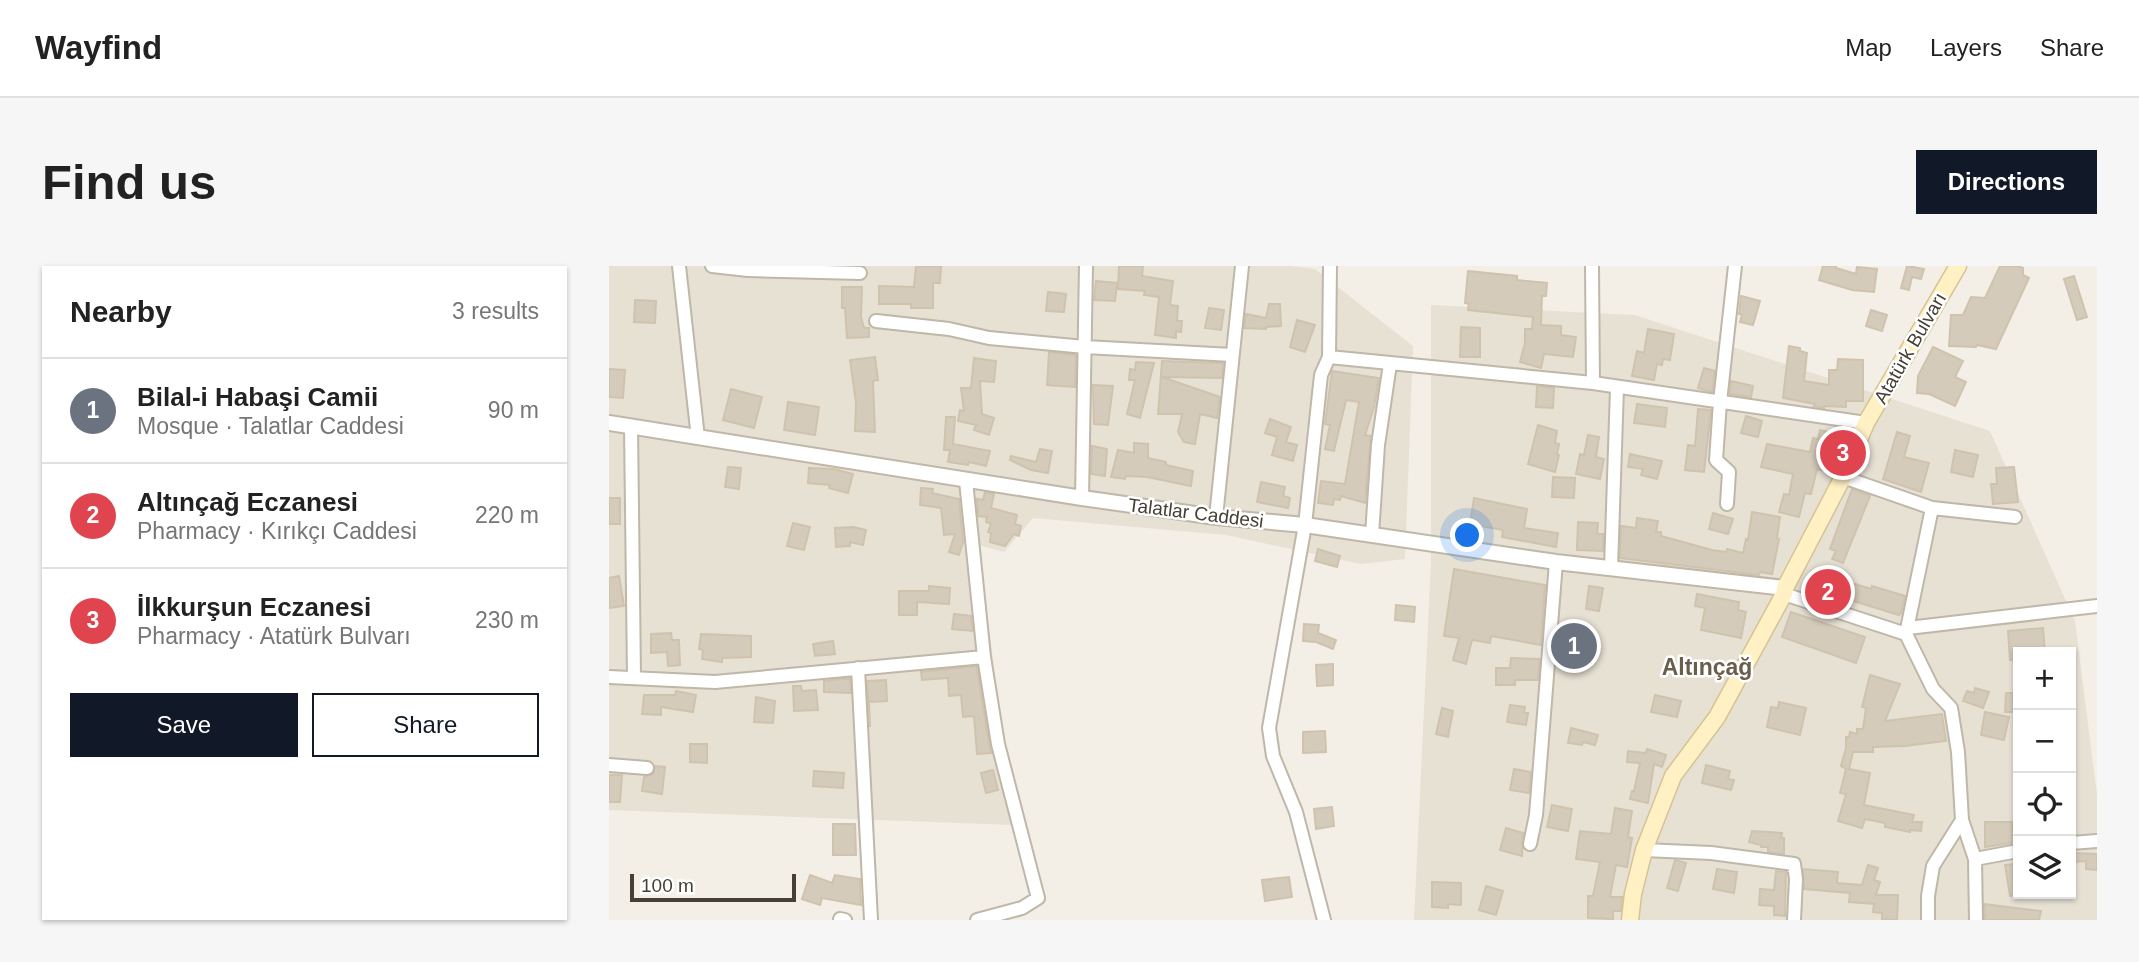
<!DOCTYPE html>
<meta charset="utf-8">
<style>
body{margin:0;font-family:Arial,sans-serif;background:#f6f6f6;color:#222}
.controls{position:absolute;right:21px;bottom:21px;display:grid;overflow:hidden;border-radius:0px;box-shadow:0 2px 5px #0004}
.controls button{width:63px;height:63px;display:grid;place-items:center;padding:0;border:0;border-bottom:2px solid #e0e0e0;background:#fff;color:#222;font:35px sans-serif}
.scale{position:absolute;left:21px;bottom:18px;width:166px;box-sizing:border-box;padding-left:7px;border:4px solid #463f35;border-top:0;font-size:19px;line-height:24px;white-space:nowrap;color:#463f35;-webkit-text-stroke:5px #fff;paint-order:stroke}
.you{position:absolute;left:859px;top:270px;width:24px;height:24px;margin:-18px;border:5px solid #fff;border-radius:50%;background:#1a73e8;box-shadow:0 0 0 10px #1a73e833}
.badge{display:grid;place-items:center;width:46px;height:46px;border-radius:50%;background:#111827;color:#fff;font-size:23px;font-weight:700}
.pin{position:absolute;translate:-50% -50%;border:4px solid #fff;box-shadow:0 2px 7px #0006}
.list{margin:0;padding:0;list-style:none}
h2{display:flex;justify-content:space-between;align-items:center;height:91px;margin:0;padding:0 28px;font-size:30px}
h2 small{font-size:23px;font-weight:400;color:#767676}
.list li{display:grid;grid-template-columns:46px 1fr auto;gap:21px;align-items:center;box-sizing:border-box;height:105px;padding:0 28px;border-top:2px solid #e0e0e0}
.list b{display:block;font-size:26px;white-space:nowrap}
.list p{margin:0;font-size:23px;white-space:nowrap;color:#767676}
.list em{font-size:23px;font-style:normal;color:#767676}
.actions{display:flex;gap:14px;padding:21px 28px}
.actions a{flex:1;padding:16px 0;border:2px solid #111827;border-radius:0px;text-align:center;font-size:24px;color:#111827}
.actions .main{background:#111827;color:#fff}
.icon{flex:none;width:38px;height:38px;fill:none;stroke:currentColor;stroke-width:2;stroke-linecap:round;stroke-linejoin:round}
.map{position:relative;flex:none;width:1488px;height:654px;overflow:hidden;border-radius:0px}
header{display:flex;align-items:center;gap:42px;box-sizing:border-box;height:98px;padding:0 35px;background:#fff;border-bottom:2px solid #e0e0e0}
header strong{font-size:33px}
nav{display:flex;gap:38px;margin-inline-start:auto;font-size:24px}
.intro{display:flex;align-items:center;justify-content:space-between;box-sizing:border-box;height:168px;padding:0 42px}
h1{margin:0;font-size:49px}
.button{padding:18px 32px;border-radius:0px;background:#111827;color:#fff;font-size:24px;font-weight:700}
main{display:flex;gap:42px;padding:0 42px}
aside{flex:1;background:#fff;border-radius:0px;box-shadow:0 2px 5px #0004}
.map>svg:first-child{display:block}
</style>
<header>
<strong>Wayfind</strong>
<nav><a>Map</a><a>Layers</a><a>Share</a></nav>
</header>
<div class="intro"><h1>Find us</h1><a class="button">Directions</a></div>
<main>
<aside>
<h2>Nearby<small>3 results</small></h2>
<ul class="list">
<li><span class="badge" style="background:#6b7280">1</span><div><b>Bilal-i Habaşi Camii</b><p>Mosque · Talatlar Caddesi</p></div><em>90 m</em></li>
<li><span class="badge" style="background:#e0444e">2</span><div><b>Altınçağ Eczanesi</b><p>Pharmacy · Kırıkçı Caddesi</p></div><em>220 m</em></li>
<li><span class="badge" style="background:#e0444e">3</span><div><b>İlkkurşun Eczanesi</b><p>Pharmacy · Atatürk Bulvarı</p></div><em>230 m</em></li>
</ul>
<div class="actions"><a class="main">Save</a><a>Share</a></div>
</aside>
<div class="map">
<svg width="1488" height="654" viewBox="0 0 1488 654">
<rect width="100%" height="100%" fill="#f3efe6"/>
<path fill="#e7e1d4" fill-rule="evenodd" d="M0 0H681L706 3 804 80 796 293 752 298 617 269 424 252 395 286 370 279 404 559 0 544Z
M822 39 1026 49 1381 165 1466 355 1488 529V654H805L822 296ZM1409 386H1462V628H1409Z"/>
<path fill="#d5cbbb" stroke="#d0c3ae" stroke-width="2" d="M307 0H332L331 17H324V42H302V38H270V20L305 21Z
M510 0H534L533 10 564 15 561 39 569 40 568 55H573L572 66 567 65V72L546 69 550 31 535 29 536 25 509 23Z
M1214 0H1227V2L1247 8 1248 1 1268 3 1265 26 1243 24 1210 14Z
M1298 0 1315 3 1312 13 1303 11 1300 24 1292 22Z
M1391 0H1409L1414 2V9L1420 12 1387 83 1368 79 1367 81 1340 80 1342 49H1354L1362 31 1376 32Z
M859 5 908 10V14L938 17 937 30H933L932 59 952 60V69L967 71 964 91 935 88 932 102 911 96 916 77V63H923L924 51 859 44 860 38 856 37Z
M1465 10 1478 51 1468 54 1455 13Z
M487 15 508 17 506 35 485 34Z
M233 21H253L252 51 255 62H260V71L238 72 236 42H233Z
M439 26 457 28 455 46 437 45Z
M1132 30 1151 35 1144 59 1131 56 1133 49 1130 48Z
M26 34 47 35 46 57 25 56Z
M660 38H671L672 60 657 61V63L635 62 637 48 657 52Z
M600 42 615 44 612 64 596 62Z
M1262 44 1278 49 1273 65 1257 60Z
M688 54 706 59 696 86 681 81Z
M852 61 871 62V91H851Z
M1039 63 1065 68 1061 94 1054 93 1053 99 1048 98 1045 114 1023 110 1028 85 1035 87Z
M1180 80 1191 82V85L1198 87 1195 115 1220 119V104H1228L1229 93 1254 94V135H1237V141L1215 140V142L1205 140 1206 138 1174 132Z
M1324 81 1354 95 1346 111 1357 116 1346 140 1320 128 1308 127 1309 110Z
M440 86 467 89 466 121 438 119Z
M266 91 269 114 264 115 266 166 246 165 247 136 241 94Z
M365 92 387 95 385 116 371 115 373 148 385 152 380 169 365 164 367 159 349 155 351 144 355 145 352 122H362Z
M553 95 614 97 613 112 553 111 611 131 608 152 591 148 586 178 575 176 569 166 573 148H549Z
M527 96 545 97 531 152 518 148 526 114H520L521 103 526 104Z
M1095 102 1106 105 1103 126 1089 122Z
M0 103 16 104 14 132 0 131Z
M723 105 770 112 765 141 756 169 762 170 756 237 732 230 731 234 725 233 724 239 709 237 712 215 736 218 750 136 737 134 725 185 716 183 721 159 716 158Z
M1122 115 1144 120 1142 131 1121 128Z
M484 119 504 120 499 159 485 158Z
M928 120 945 122 944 142 927 141Z
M122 123 153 131 145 162 114 154Z
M179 136 210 141 206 169 175 164Z
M1028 138 1058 142 1056 161 1025 157Z
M1089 143 1102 144 1095 206 1076 204 1079 179 1086 180Z
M1137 150 1153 155 1149 171 1132 167Z
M337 151H346L344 178 381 185 377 200 360 196 359 199 339 196 341 184H335Z
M661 153 682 161 677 176 688 179 684 195 663 189 668 171 656 167Z
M929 159 948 165 946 177 950 178 948 188 950 189 946 206 919 198Z
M1211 164 1230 169 1221 206 1208 203 1202 228 1196 227 1190 251 1170 246 1175 228 1180 229 1184 208 1152 201 1158 178 1201 186 1204 172 1209 173Z
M1288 166 1301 170 1295 191 1320 197 1312 226 1274 213Z
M979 169 990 171 987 191 995 193 991 213 967 208 971 188 975 189Z
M525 177 539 178V192L557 196V199L584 205 582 220 538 211 517 210 516 213 502 211 509 184 525 187Z
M483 180 498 183 496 210 482 208Z
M431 183 443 185 439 207 422 204 401 194 402 190 427 196Z
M1346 184 1369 189 1364 211 1342 206Z
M1021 188 1053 195 1048 213 1032 209 1034 203 1019 201Z
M119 201 132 202 130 223 116 221Z
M1405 201 1409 236 1384 238 1382 218H1388L1387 202Z
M200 202 225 203 244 208 239 227 220 222 221 219 199 217Z
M944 211 966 212 965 232 943 231Z
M652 216 676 221 674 230 681 232 679 242 648 236Z
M312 222 324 223 323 227 350 233 354 276 350 289 340 286 346 268 335 269 332 242 311 239Z
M1243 223 1261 230 1234 297 1223 293 1227 285 1221 283Z
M376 226 385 228 382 242 408 249 406 258 412 260 410 270 405 268 396 280 381 276 382 267 379 266 382 258 377 256 378 251 369 250 368 233 374 234Z
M0 232H11V258H0Z
M865 232 918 243 915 262 949 267 947 281 893 271 894 264 861 258Z
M1143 246 1171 251 1168 272 1170 273 1163 308 1151 306 1150 309 1011 292 1012 260 1027 262 1028 252 1049 255 1047 266H1052V270L1103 284 1117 286 1118 283 1134 287 1137 273 1139 274Z
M1104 247 1124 253 1119 268 1100 263Z
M969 256 989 257 988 268H994V285L968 284Z
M184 257 201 261 195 284 178 280Z
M244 261 257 264 254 279 241 276V280L227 281 226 262Z
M709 283 731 290 728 301 706 295Z
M845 303 936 319 932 379 882 370 881 377 863 374 857 398 844 394 850 372 835 370Z
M10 310 15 340 0 342V312Z
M1243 317 1262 323 1263 320 1296 330 1292 347 1290 349 1238 333Z
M320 320 341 322 340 338 308 336V349H290V325H320Z
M980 320 994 322 990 345 977 343Z
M1088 328 1130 336 1129 344 1137 346 1132 372 1092 364 1096 342 1086 340Z
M787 339 806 341 805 356 786 354Z
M1182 346 1256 371 1247 397 1173 371Z
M345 348 362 350 364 365 343 363Z
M695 358 710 359 709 367 727 374 724 383 707 376 694 375Z
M951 362 982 364 981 398H968L969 386 949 382Z
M1434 362 1436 386H1409V393L1401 394 1399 365Z
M62 367 63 374H70L71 399 59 400 58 386 42 387V368Z
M92 368 142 370V391L113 392V396L93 393 94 384 90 383Z
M224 375 226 388 206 390 204 378Z
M902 392 931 393 929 414H906V419H887V402H901Z
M724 398V419L708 420 707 399Z
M368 400 377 459 382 487 368 488 365 450 354 451 352 429 340 430 339 412 313 414 312 406Z
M1261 409 1291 418 1276 455 1333 448 1337 475 1296 480 1264 481V486H1244L1240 503 1261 507 1255 539 1305 549 1303 556H1313L1312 565 1301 564V566L1276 561V557L1256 553 1253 562 1229 555 1237 528 1231 527 1237 503 1232 500 1237 482V471H1240L1241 466 1248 468V463H1254L1257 442 1253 441Z
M233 413H241L242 427 215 426V415Z
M277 414 278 435 260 436 261 461 258 415Z
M184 420H192L193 425 207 424 209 444 185 445Z
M1366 422 1380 426 1374 442 1354 435 1358 425 1365 427Z
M67 425 87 429 84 446 52 441V449L33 448 35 429H66Z
M1397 427H1409V446H1396Z
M1046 429 1072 435 1068 451 1042 446Z
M147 431 166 435 164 457 145 456Z
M1170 436 1197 442 1191 469 1158 461 1162 441 1169 442Z
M901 439 916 441 915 447H919L917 459 898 456Z
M833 442 844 445 839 471 827 468Z
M1376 446 1400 451 1395 474 1372 469Z
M962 462 989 469 986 479 974 476 973 479 959 477Z
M716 465 717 486 694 487V466Z
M81 478H98V497L81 496Z
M1038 483 1057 489 1053 501 1045 498 1039 537 1021 533 1023 525H1025L1031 497 1018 496 1019 485 1037 487Z
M1097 499 1121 505 1119 513 1125 514 1122 524 1093 517Z
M46 500 56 501 53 528 33 525 35 511 44 508Z
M905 503 922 506 920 527 901 524Z
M384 504 389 524 377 527 372 507Z
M205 505 235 507 234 522 204 520Z
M0 509H13L11 536H0Z
M943 539 963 543 959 565 938 561Z
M723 541 725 560 707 563 705 543Z
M1006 542 1023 545 1019 571 1023 572 1018 601 1007 599 1001 631H1013L1012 645H1004V653L979 652V630H984L991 596 967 593 971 565 1002 568Z
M1376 556H1403V577L1376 581Z
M224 558H246L247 589H224Z
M897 562 914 567 913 590 891 584Z
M1143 565 1173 567 1172 572H1175V588L1159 586V581H1152V579L1140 576Z
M1464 587 1488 588V604L1477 603V595L1464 596Z
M1066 594 1077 597 1069 625 1058 622Z
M1409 598V629L1401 630 1396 599Z
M1259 599 1269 602 1265 614 1271 616 1267 629H1289L1288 654 1273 653V647L1264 646 1265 638 1240 636 1241 627 1195 623 1194 603 1229 606 1228 617 1253 619Z
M1108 603 1128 606 1125 627 1104 623Z
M1167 605 1177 606 1176 650 1165 649V640L1150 639 1151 623 1165 624Z
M201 609 223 617 226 609 251 613 252 639 213 632 211 639 193 633Z
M680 611 683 631 656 635 653 614Z
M823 616 852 617V639L839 638V642L823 641Z
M877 620 894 625 887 649 870 644Z
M1375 638 1432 645 1430 654H1376Z"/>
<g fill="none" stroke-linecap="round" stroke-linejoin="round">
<defs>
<path id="minor" d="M70 0 89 172
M103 0 139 4 251 7
M983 0 984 117
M267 55 340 63 380 72 476 81 623 89
M720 91 984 117 1257 157
M22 160 25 411
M1234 211 1323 242 1406 251
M357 215 375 391 389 478 429 632 413 642 368 654
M473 232 477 0
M1118 238 1120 206 1107 194 1111 136 1126 0
M607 251 633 0
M763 269 769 179 781 98
M1002 302 1008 122
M1175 328 1297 368 1324 423 1342 442 1349 486 1353 554 1366 593 1367 654
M1299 362 1488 340
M1297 368 1323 242
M249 402 262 654
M0 411 106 416 375 391
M0 499 38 502
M1462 577 1488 575
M921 578 927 549 947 296
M1035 584 1102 587 1185 598 1187 613 1185 654
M1366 593 1409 585
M231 653 236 654
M715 654 687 546 664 490 660 462 696 259 712 109 720 91 721 0
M1319 654V630L1324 600 1353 554"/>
<path id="tertiary" d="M0 157 473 232 607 251 696 259 947 296 1176 322"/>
<path id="secondary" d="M1021 654 1024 628 1035 584 1064 510 1108 451 1175 328 1176 322 1234 211 1257 157 1349 0"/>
</defs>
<use href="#minor" stroke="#bfb7a8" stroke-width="16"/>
<use href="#tertiary" stroke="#bfb7a8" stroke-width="18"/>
<use href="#secondary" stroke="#d5c394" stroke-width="19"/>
<use href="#minor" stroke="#fff" stroke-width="12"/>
<use href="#tertiary" stroke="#fff" stroke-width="14"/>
<use href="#secondary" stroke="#fff1c4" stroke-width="16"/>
</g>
<g text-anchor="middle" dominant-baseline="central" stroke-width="5" stroke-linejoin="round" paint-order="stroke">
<g font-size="19" fill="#463f35" stroke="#fff">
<text transform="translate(1301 82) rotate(-60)">Atatürk Bulvarı</text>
<text transform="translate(587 247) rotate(7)">Talatlar Caddesi</text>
</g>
<g font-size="23" font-weight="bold" fill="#695e4c" stroke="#fff">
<text x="1098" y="401">Altınçağ</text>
</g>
</g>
</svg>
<div class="controls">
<button>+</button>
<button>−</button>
<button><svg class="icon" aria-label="locate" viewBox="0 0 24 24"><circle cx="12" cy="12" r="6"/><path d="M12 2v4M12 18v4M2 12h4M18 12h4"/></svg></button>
<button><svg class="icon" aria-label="layers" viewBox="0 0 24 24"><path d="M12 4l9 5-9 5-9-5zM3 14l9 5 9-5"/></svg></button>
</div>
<div class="scale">100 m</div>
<div class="you"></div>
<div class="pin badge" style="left:965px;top:380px;background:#6b7280">1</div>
<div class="pin badge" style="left:1219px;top:326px;background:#e0444e">2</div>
<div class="pin badge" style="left:1234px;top:187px;background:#e0444e">3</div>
</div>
</main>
